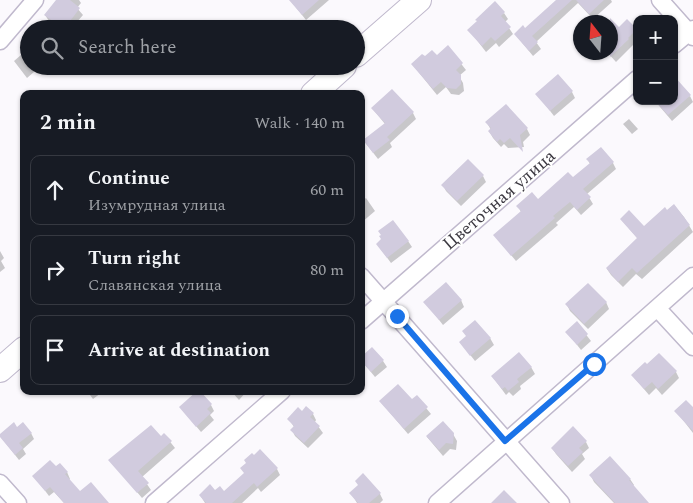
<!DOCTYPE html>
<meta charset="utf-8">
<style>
body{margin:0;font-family:Spectral,serif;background:#242831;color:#f1f3f6}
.controls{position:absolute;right:15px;top:15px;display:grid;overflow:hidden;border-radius:10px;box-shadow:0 1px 4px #0004}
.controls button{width:45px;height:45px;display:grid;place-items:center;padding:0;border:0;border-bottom:1px solid #363941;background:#171b24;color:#f1f3f6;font:25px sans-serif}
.compass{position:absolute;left:573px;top:15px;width:45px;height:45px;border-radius:50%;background:#171b24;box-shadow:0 1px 4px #0004;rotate:343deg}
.stop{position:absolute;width:15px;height:15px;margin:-11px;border:4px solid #1a73e8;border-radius:50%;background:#fff}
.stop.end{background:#1a73e8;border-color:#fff;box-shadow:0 1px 5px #0008}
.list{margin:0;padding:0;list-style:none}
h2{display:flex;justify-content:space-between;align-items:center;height:65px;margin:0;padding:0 20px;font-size:21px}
h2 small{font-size:16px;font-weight:400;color:#9ea1a6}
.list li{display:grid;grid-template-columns:32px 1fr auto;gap:15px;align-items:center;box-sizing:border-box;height:70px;margin:0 10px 10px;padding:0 10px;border:1px solid #363941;border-radius:10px}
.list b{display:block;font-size:19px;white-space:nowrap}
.list p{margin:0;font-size:16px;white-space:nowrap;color:#9ea1a6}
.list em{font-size:16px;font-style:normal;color:#9ea1a6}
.icon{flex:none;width:28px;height:28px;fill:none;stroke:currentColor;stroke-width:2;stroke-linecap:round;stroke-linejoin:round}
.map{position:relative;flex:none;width:693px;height:503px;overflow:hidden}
.search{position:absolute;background:#171b24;box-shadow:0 1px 4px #0004;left:20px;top:20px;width:345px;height:55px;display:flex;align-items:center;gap:12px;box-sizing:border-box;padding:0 18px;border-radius:28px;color:#9ea1a6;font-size:19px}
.panel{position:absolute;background:#171b24;box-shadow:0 1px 4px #0004;left:20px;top:90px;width:345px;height:305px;border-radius:10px}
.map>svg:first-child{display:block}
</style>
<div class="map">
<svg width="693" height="503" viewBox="0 0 693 503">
<rect width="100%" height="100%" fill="#fbf9fd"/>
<path fill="#0003" d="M57 0H79L81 3 77 8 83 15 71 29H51L55 25 49 21 45 15Z
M290 0H329L306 20Z
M558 0H611L612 2 593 19 578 3 536 42 541 49 533 56 515 34 525 30Z
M504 13 508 19 505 22 513 34 499 47 496 43 486 52 469 30Z
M627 21 637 30V41L616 62 607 52H610Z
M448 47 466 70 459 76 463 83 464 91 459 95 451 94 446 87 437 95 412 64 437 56Z
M29 48V66H41L27 78 14 61Z
M572 92 575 98 554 116 537 94Z
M690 96 693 102 672 121 655 101H674Z
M372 108 413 113 416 119 390 143 392 147 378 159 364 141 385 124Z
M629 119 638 129 632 134 623 124Z
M487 123 527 129 530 135 523 142 524 147 508 148 504 144 501 147 493 138 489 131 491 130Z
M588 160 613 163 616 169 587 194 593 204 581 215 574 207 556 223 558 225 516 261 495 236 521 212 518 206 538 201 573 179 590 164Z
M483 176 486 182 461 206 446 191 443 185Z
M366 198 375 211 361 223V202Z
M674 205 684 217 693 232 642 279 636 274 623 287 611 275 607 269 638 239 621 219 644 228Z
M408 241 412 247 391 263 377 244Z
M0 251 4 258 1 261 5 268 0 272Z
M461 300 464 307 443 325 425 302Z
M606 302 609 309 588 329 570 311 567 305Z
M577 323 591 341 581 350 567 332Z
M467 337 490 338 494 345 475 361 460 342Z
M659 355 676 372 679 378 662 395 656 388 649 395 632 375 647 366Z
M361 360 383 361 387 367 375 377Z
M531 367 535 374 520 386 521 389 513 396 509 392 506 395 492 376Z
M87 391H100L101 393 93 399Z
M231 391H247L239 400Z
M417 397 431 414 408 434 380 401H412Z
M211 405 214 411 210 415 214 420 201 432 180 407Z
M693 407V433L676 411Z
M302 412 313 414 316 420 315 422 323 433 308 448 295 436 292 430 294 427 289 419Z
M17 428 31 433 34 439 23 449 26 454 19 460 0 436Z
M164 434 175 448 142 477 151 490 142 498 110 460 160 438Z
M453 434 457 441 456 450 450 449 443 456 427 437Z
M586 442 589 448 582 454 585 459 572 472 556 454 552 448Z
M55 468 67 472 70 479 69 480 80 493 108 503H64L54 492 49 496 34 476Z
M277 469 280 475 261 492 258 488 242 503H205L200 495 215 491 224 492 245 474Z
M591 476 630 479 634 485 633 486 647 503H614L594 482Z
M351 493 380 494 383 500 380 503H357Z"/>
<path fill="#d1cbde" d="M56 0H70L80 8 64 29 44 15Z
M289 0H319L302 15Z
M556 0H572L532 36 538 42 529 51 514 34 523 25 525 28Z
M576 0H604L589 14Z
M495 1 505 12 501 16 511 27 495 41 491 37 482 46 467 30 477 21 475 20Z
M610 18 619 27 627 19 637 29 628 38 629 39 610 57Z
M448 45 463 63 456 70 461 75V84L456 89 447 88 441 82 433 89 411 64 422 54 425 56 432 50 437 55Z
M558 74 573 91 550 111 535 94Z
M674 76 691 95 668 115 655 101H674Z
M392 89 414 112 387 137 390 140 373 153 363 140 385 123 371 108Z
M506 104 528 128 520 135 523 152 510 138 504 143 500 139 497 142 488 131 491 128 485 122Z
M601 147 614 162 583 189 591 197 577 210 570 202 553 216 555 218 511 256 493 235 521 211 516 206 532 192 538 199 568 172 573 177 590 163 586 159Z
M468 159 484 175 457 201 441 185Z
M674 204 690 225 637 273 632 268 618 282 606 268 637 238 620 219 629 210 644 226 665 207 667 210Z
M393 220 409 241 387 258 376 244 381 239 379 236 381 235 378 231Z
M446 282 462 300 439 320 423 302Z
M588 283 607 302 584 324 565 304Z
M475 320 491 338 470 356 459 342 466 336 462 331Z
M577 321 588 334 577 345 565 332Z
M372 347 384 360 371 372 361 361V357Z
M519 352 532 367 517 379 519 382 508 391 505 387 502 389 491 376Z
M659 353 677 371 658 389 652 382 644 389 631 375 645 362 647 364Z
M398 384 412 399 417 395 428 407 404 429 379 401Z
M197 391H200L212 404 207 409 211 413 196 427 179 407Z
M686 400 693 407V431L674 411Z
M306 406 314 413 310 417 320 426 304 443 290 430 294 426 287 419 298 407 302 411Z
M443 421 454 433 453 444 446 443 439 450 426 436Z
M14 422 17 427 23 422 32 433 19 443 23 448 15 455 0 437V434Z
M151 425 161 436 164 433 172 441 138 471 149 483 137 493 108 460Z
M573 426 587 441 579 448 583 452 568 466 551 448Z
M260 449 278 468 257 487 254 483 232 503H206L199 495 210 484 215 490 220 486 224 491 244 473 240 468 246 463 244 460 252 453 254 455Z
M610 456 631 479 629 480 649 503H615L589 475Z
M50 460 56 466 60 463 68 472 65 474 80 491 91 482 109 503H64L50 487 45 491 32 476Z
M363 473 381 493 369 503H358L349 493 358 485 355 481Z
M504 490 517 503H491Z"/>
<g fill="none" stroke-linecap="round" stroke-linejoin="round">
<defs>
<path id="street" d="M660 0 693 37
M0 41 35 0
M674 45 693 29
M361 276 561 503
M657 308 693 347
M361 321 637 79
M0 483 18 503
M154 503 282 391
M437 503 693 276"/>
<path id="secondary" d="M356 55 419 0
M313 94 344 66
M0 370 24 349"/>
</defs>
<use href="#street" stroke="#c0b9cd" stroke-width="19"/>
<use href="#secondary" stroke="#c0b9cd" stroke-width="26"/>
<use href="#street" stroke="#fff" stroke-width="16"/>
<use href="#secondary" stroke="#fff" stroke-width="24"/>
</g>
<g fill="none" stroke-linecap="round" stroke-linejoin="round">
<path stroke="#1a73e8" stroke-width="6" d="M397 316 505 441 594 364"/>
</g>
<g text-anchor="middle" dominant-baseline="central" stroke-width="4" stroke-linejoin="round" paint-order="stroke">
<g font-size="18" fill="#3c3941" stroke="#fff">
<text transform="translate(499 200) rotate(-41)">Цветочная улица</text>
</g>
</g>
</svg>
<div class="controls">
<button>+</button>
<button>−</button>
</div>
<svg class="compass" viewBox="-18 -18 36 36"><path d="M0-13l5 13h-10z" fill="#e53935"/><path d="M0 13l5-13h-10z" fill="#9ea1a6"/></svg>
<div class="stop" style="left:594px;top:364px"></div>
<div class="stop end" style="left:397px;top:316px"></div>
<div class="search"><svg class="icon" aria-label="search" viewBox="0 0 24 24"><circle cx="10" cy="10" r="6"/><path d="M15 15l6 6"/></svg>Search here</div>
<section class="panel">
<h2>2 min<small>Walk · 140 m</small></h2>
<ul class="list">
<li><svg class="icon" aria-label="ahead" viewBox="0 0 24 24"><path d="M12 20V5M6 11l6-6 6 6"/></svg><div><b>Continue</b><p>Изумрудная улица</p></div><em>60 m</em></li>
<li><svg class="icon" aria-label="right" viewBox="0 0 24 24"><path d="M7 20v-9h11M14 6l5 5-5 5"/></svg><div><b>Turn right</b><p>Славянская улица</p></div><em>80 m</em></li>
<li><svg class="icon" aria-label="arrive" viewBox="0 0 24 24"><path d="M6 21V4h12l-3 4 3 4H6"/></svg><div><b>Arrive at destination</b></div></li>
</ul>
</section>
</div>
